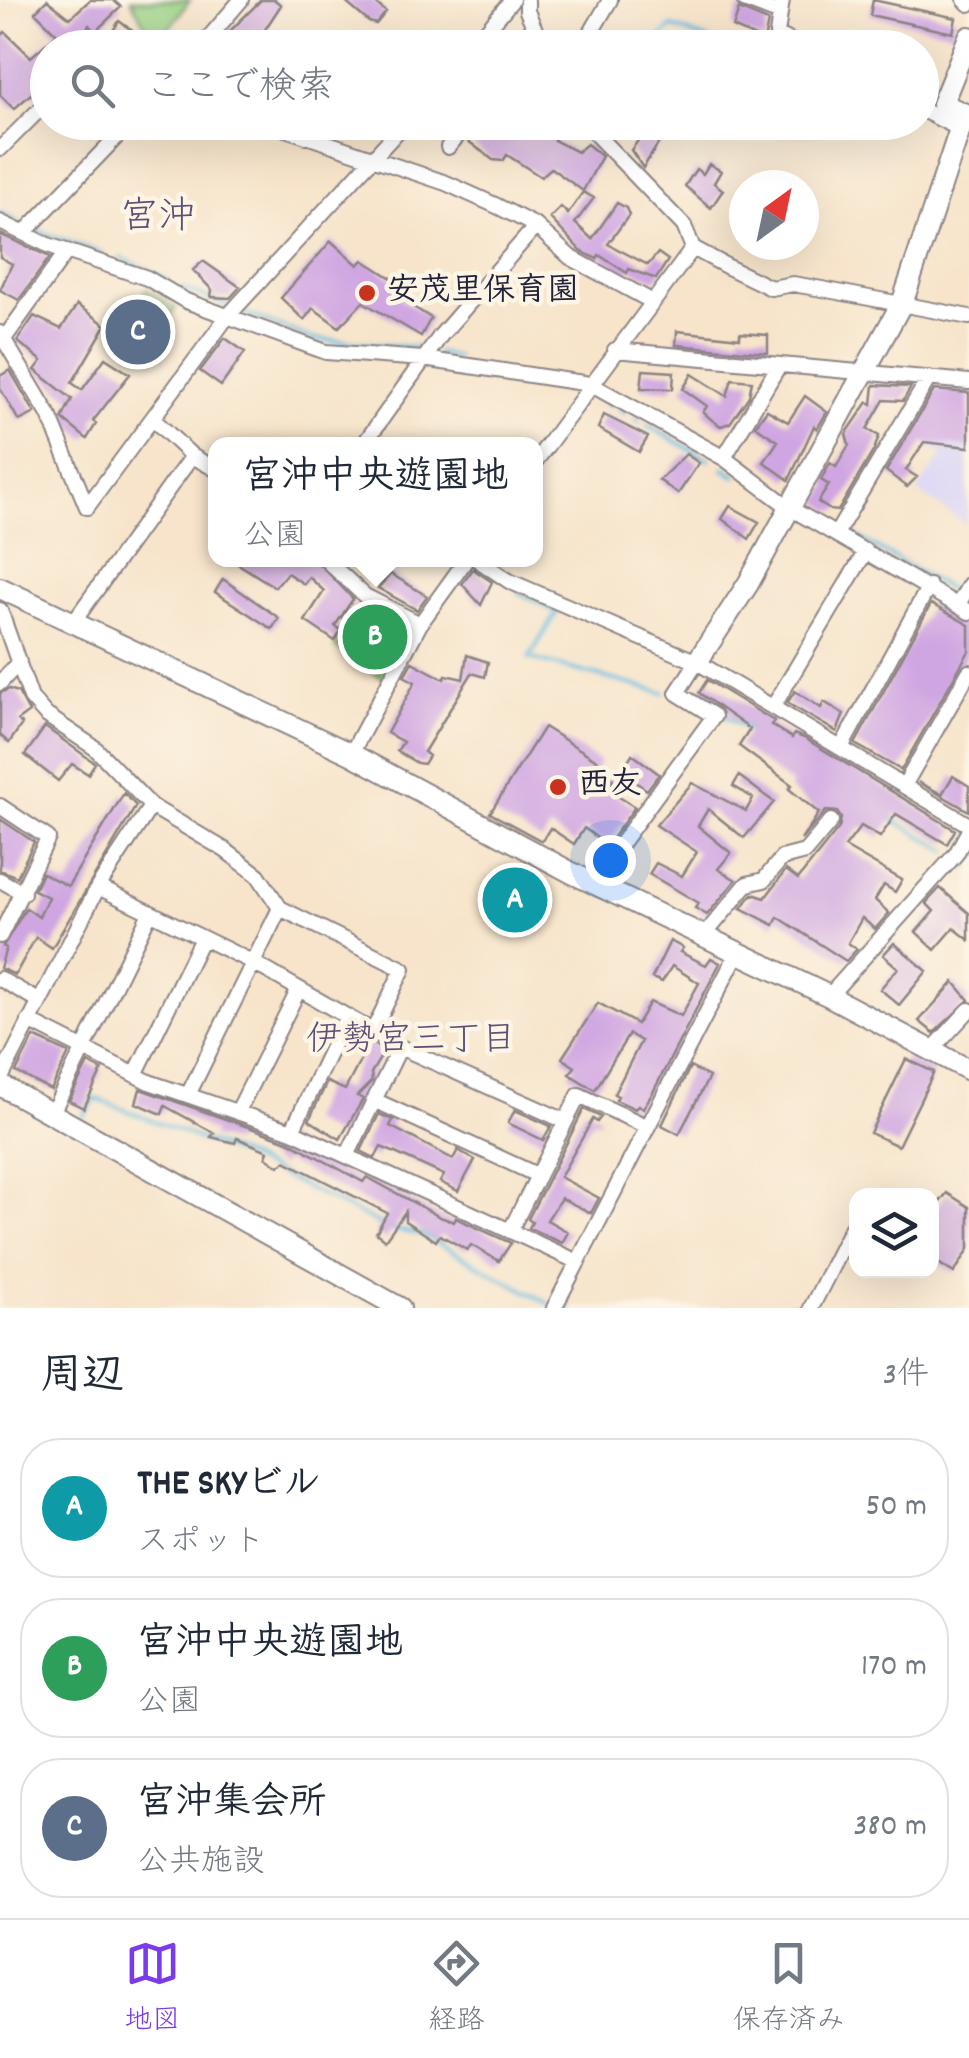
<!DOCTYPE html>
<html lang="ja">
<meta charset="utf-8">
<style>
body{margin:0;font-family:Dekko,"Klee One",sans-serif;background:#f2f2f3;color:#1f2937}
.controls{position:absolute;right:30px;bottom:30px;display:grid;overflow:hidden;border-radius:20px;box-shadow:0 10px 40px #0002}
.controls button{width:90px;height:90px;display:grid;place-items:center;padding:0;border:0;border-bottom:2px solid #e0e1e3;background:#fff;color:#1f2937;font:50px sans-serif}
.compass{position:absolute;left:729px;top:170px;width:90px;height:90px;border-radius:50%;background:#fff;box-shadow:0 10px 40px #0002;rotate:33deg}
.you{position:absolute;left:610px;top:860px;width:35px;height:35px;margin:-25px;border:8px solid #fff;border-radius:50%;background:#1a73e8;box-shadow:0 0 0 15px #1a73e833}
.badge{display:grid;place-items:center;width:65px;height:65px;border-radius:50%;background:#7c3aed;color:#fff;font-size:32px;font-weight:700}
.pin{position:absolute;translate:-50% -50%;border:5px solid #fff;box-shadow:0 2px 10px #0006}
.popup{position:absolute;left:208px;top:437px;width:335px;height:130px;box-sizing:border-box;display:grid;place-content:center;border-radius:20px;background:#fff;filter:drop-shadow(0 2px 8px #0005);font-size:32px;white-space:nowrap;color:#747a83}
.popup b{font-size:38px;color:#1f2937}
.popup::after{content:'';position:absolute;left:50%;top:100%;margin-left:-20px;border:20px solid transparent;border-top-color:#fff}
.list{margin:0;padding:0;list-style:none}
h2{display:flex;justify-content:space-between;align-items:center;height:130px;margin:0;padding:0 40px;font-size:42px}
h2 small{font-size:32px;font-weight:400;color:#747a83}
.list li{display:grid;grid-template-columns:65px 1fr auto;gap:30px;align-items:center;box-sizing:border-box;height:140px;margin:0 20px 20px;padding:0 20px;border:2px solid #e0e1e3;border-radius:40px}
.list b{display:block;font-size:38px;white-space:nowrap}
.list p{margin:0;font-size:32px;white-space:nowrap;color:#747a83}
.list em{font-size:32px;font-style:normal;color:#747a83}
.icon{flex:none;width:55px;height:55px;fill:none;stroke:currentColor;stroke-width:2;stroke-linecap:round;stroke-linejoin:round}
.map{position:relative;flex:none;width:969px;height:1308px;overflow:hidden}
.search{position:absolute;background:#fff;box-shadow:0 10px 40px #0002;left:30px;right:30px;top:30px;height:110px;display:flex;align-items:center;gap:25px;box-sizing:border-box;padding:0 35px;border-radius:55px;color:#747a83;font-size:38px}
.sheet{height:610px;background:#fff}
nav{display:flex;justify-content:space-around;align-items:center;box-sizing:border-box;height:140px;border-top:2px solid #e0e1e3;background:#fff;font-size:28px;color:#747a83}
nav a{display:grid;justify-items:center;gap:5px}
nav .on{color:#7c3aed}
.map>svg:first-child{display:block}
</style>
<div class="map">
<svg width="969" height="1308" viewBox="0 0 969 1308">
<rect width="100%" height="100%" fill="#fcf5e5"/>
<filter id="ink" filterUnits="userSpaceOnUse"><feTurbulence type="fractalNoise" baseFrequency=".01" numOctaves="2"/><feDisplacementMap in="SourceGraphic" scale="20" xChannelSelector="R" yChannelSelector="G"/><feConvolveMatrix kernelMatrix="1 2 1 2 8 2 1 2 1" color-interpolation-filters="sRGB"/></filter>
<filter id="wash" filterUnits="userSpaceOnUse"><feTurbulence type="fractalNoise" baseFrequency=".0048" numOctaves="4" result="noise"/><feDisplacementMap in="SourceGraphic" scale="40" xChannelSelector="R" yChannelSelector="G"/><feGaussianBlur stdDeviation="2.25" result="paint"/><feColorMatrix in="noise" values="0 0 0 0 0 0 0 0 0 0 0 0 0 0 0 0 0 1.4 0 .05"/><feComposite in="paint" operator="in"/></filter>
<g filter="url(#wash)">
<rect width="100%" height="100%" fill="#f7e4cb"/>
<path fill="#dad6f7" d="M929 387 969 390 967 525 917 491 943 454 901 432Z"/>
<path fill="#99d386" stroke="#5e7a60" stroke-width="2.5" d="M131 0H190L161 39 149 32Z
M147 289 176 308 158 333 131 312Z
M364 602 413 626 386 680 335 647Z"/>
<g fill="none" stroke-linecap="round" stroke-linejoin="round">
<path stroke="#64bce1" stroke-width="4" d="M648 48 672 27 729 48
M0 213 20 223
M38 231 103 254
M121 258 166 278
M182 288 226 305
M242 312 313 339 423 348
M437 353 457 357
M489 380H494
M502 382 569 390
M590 393 611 405
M620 410 625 413
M635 419 640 421
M647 425 709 460
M724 469 736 476
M810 509 836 524
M847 531 956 593
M519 592 557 612 529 658 664 693
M716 711 751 731
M890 818 948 851
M961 861 969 867
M83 1117 95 1099 102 1101 241 1155 381 1225
M390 1229 423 1235 548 1303
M560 1302 570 1308"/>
</g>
<g id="blocks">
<path fill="#cfa5e2" d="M47 0 70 18 90 0H113L121 7 95 32 89 25 74 48H48V83L36 96 32 93 14 109 0 95V37L5 32 31 57 57 34 35 12Z
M261 0H275L281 5 253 48 216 45Z
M343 0H372L386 12 376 24 369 22Z
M873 0 956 18 953 33 870 15Z
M739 9 768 21 764 41 733 27Z
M119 21 156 48H111L106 42Z
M480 122H529L542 133 548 122H568L554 140 577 152 587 144 602 156 583 191 551 168 541 177 507 155 503 161 493 160 468 141Z
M615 122H637L662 138 643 168 631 150 640 138Z
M709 164 721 171 714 183 723 190 711 208 685 186 696 169 703 174Z
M583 192 594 198 575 223 592 239 617 203 626 208 629 215 608 244 648 265 658 253 668 260 656 279 629 269 627 273 599 255 597 259 581 251 550 218 561 207 568 214Z
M0 234 50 257 19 300 0 290 12 264 0 257Z
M331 241 358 265 363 260 407 288 401 299 431 318 421 336 363 302 339 327 313 308 304 320 281 298Z
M203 261 240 287 230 298 211 297 212 290 193 270Z
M77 305 106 325 72 383 82 390 105 358 130 374 93 421 96 424 87 439 62 419 72 399 35 370 42 361 17 341 34 316 61 329Z
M130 317 156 335 143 350 123 335Z
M677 331 740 338V333L768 335V353L676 345Z
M225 338 245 352 221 386 200 371Z
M10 370 35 413 19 421 0 388V376Z
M643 370 674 372 673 389 641 388Z
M692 374 727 396 732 379 752 381 749 396 730 423 721 426 712 420 703 412 707 406 683 389Z
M874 385 911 387 903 401 884 400 867 429 879 436 874 450 838 511 830 510 818 502 829 485 821 480 830 463 836 467 849 445 846 434 868 402 872 404Z
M934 390 969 393V447L924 442 906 470 917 477 907 487 886 471Z
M805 396 827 412 817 429 814 426 789 480 764 462 778 441 755 426 767 410 788 422Z
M604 415 648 437 639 452 598 428Z
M686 454 699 463 678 494 659 480Z
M730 506 759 522 749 539 722 519Z
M232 560H316L353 599 335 626 341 631 335 641 305 621 324 591 309 577 304 584 287 573 275 587Z
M473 569 492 582 481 605 462 584Z
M391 574 427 596 417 610 378 588Z
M223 579 279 618 272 629 215 592Z
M931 604 969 625V651L901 770 855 744Z
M467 655 488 662 485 677 472 673 424 752 429 756 424 764 417 763 397 751 403 742 387 733 415 682 404 676 412 662 444 679 446 675 463 679Z
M707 680 774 721 771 725 792 738 794 734 804 738 955 830 947 844 896 814 880 837 861 826 845 847 902 880 895 892 884 885 875 900 889 913 875 929 862 918 848 943 857 949 846 961 778 917 774 925 741 908 753 894 765 898 786 870 798 879 839 828 841 818 837 812 826 811 801 840 819 813 789 789 792 785 739 746 750 729 699 693Z
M9 689 18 692 29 712 18 720 22 724 9 743 0 735V693Z
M795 691 821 708 824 702 844 714 837 732 787 703Z
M45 727 95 763 88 774 72 764 58 781 25 755Z
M544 727 600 762 596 769 614 780 608 790 635 807 607 845 584 828 574 844 550 828 542 841 490 813Z
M632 754 659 774 647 790 621 772Z
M739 776 774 802 744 838 708 809 698 826 731 853 718 869 736 880 707 915 695 908 699 903 649 874 656 863 682 876 697 852 656 825 692 783 746 811 753 798 733 786Z
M953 776 969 786V811L918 782 942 794Z
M124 793 136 806 52 948 36 937 15 975 0 968 6 948 3 946 26 908 39 917 48 897 34 890 42 873 68 886Z
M0 819 34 842 17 877 0 870Z
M503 882 541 902 530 920 504 903 498 910 488 903Z
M940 888 969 913V940L954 928 935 950 916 932 934 911 926 903Z
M670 941 683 948 680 952 706 965 711 958 720 963 652 1094 643 1108 638 1105 635 1109 616 1100 618 1096 614 1094 641 1041 629 1034 595 1090 569 1074 575 1067 562 1058 598 1003 637 1024 650 1002 681 1016 699 983 672 966 662 982 652 978Z
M894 943 927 971 899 1005 880 989 898 968 883 955Z
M954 982 969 1000 934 1033 919 1021Z
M34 1037 69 1053 51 1090 16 1072Z
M370 1042 385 1050 371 1073 372 1081 357 1096 363 1099 340 1139 309 1120 327 1082 345 1090Z
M906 1059 934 1072 898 1146 870 1133Z
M88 1063 102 1070 84 1108 69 1101Z
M690 1067 709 1077 679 1134 662 1125Z
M140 1089 288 1141 363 1182 367 1177 440 1217 454 1222 456 1218 511 1243 499 1261 471 1245 467 1250 440 1235 436 1241 405 1221V1212L385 1240 376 1233 387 1213 285 1161 279 1166 266 1157 268 1151 237 1138 235 1143 211 1137 214 1133 165 1106 162 1114 136 1103Z
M584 1109 601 1117 597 1122 593 1119 560 1177 599 1198 591 1213 561 1198 547 1220 568 1232 562 1243 529 1228 532 1222 528 1219Z
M515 1110 551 1126 543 1140 508 1123Z
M379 1114 393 1120 390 1126 453 1159 458 1150 475 1160 458 1191 440 1182 444 1175 393 1152 381 1147 375 1158 361 1151Z
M947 1193 969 1207V1249L954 1273 932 1259V1212Z"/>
</g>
</g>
<g filter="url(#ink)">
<use href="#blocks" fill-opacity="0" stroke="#8c8383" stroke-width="2.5"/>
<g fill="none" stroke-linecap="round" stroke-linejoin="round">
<defs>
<path id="street" d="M527 0V11L543 48
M744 0 778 13
M782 0 777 34 803 48
M965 0 969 4
M200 48 241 0
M472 48 512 0
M582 48 610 0
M922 110 960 129
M265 122 446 183 497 206 536 226 570 257 651 301
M584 122 684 226 693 248 728 267 771 288 793 284 822 289 969 317
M448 147 470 122
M0 149 48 101
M0 222 48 245 147 278 186 301 326 352 423 359 590 384 724 458 790 508 969 612
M24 233 131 122
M0 333 49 415 87 507 227 317 406 122
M4 339 67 251
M615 350 969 382
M154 420 192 456 215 469
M364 444 441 335 536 226
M724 458 778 367
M535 462 693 248
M836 534 929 378
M326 560 365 596 420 624
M478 560 509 581 697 662 969 825
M958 605 969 585
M0 610 31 698 46 715 95 748 151 806 225 850 258 875 280 908 403 969 373 1031
M72 624 192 456
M0 683 19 662
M773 707 866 551
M842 746 929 586
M351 754 420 624 466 560
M905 784 969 672
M0 806 48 838 0 936
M0 880 23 893
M593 882 714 716 677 693 697 662
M98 887 252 962 400 1047 563 1120
M702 938 747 884 764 880 782 858 805 852 831 821
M0 979 39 1001
M829 996 956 854 969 830
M29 1021 149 1082 292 1131 578 1262
M931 1051 969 1010
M135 1075 202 938
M0 1080 98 887 151 806
M189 1093 280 908
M374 1100 537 1175
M239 1109 299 989
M52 1113 150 913
M292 1131 347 1016
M347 1156 400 1047
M510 1231 579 1095 646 1126
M554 1308 737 954
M811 1308 855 1221"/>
<path id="secondary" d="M0 588 351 754 572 873 829 996 969 1070
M697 662 748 584 903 301 965 114 942 104 969 37
M0 1085 400 1308"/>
</defs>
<use href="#street" stroke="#8c8383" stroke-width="18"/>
<use href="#secondary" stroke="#8c8383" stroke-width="24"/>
<use href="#street" stroke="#fff" stroke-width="14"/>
<use href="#secondary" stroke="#fff" stroke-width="20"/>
</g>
</g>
<g fill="#c8321e" stroke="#fcf5e5" stroke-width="4">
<circle cx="367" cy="293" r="10"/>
<circle cx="558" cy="787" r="10"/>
</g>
<g text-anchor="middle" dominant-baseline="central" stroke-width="9" stroke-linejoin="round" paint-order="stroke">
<g font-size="32" font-weight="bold" fill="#22223b" stroke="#fcf5e5" text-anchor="start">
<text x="387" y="293">安茂里保育園</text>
<text x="578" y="787">西友</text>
</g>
<g font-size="35" fill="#5f5075" stroke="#fcf5e5">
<text x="411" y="1042">伊勢宮三丁目</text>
</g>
<g font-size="38" fill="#5f5075" stroke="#fcf5e5">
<text x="158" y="219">宮沖</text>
</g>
</g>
</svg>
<div class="controls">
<button><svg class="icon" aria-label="layers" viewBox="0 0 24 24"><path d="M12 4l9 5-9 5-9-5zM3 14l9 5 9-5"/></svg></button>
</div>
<svg class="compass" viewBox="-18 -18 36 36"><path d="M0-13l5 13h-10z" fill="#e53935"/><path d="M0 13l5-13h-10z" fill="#747a83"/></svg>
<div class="you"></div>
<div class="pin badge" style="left:515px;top:900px;background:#0f9aa8">A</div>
<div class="pin badge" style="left:375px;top:637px;background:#2e9e5b">B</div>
<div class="popup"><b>宮沖中央遊園地</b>公園</div>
<div class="pin badge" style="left:138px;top:332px;background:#5c6f8a">C</div>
<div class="search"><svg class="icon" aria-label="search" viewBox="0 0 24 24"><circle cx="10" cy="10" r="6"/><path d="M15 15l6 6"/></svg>ここで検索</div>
</div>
<section class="sheet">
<h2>周辺<small>3件</small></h2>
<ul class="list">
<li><span class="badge" style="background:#0f9aa8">A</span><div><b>THE SKYビル</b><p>スポット</p></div><em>50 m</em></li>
<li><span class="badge" style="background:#2e9e5b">B</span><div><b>宮沖中央遊園地</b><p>公園</p></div><em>170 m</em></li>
<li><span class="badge" style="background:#5c6f8a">C</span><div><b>宮沖集会所</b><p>公共施設</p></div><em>380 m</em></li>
</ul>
</section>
<nav>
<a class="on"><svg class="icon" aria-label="map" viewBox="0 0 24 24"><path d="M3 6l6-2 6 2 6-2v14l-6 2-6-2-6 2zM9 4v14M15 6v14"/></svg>地図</a>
<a><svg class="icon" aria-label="directions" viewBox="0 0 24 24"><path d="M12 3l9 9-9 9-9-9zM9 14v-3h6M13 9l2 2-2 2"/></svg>経路</a>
<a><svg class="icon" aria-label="saved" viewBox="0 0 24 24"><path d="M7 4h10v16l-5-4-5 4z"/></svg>保存済み</a>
</nav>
